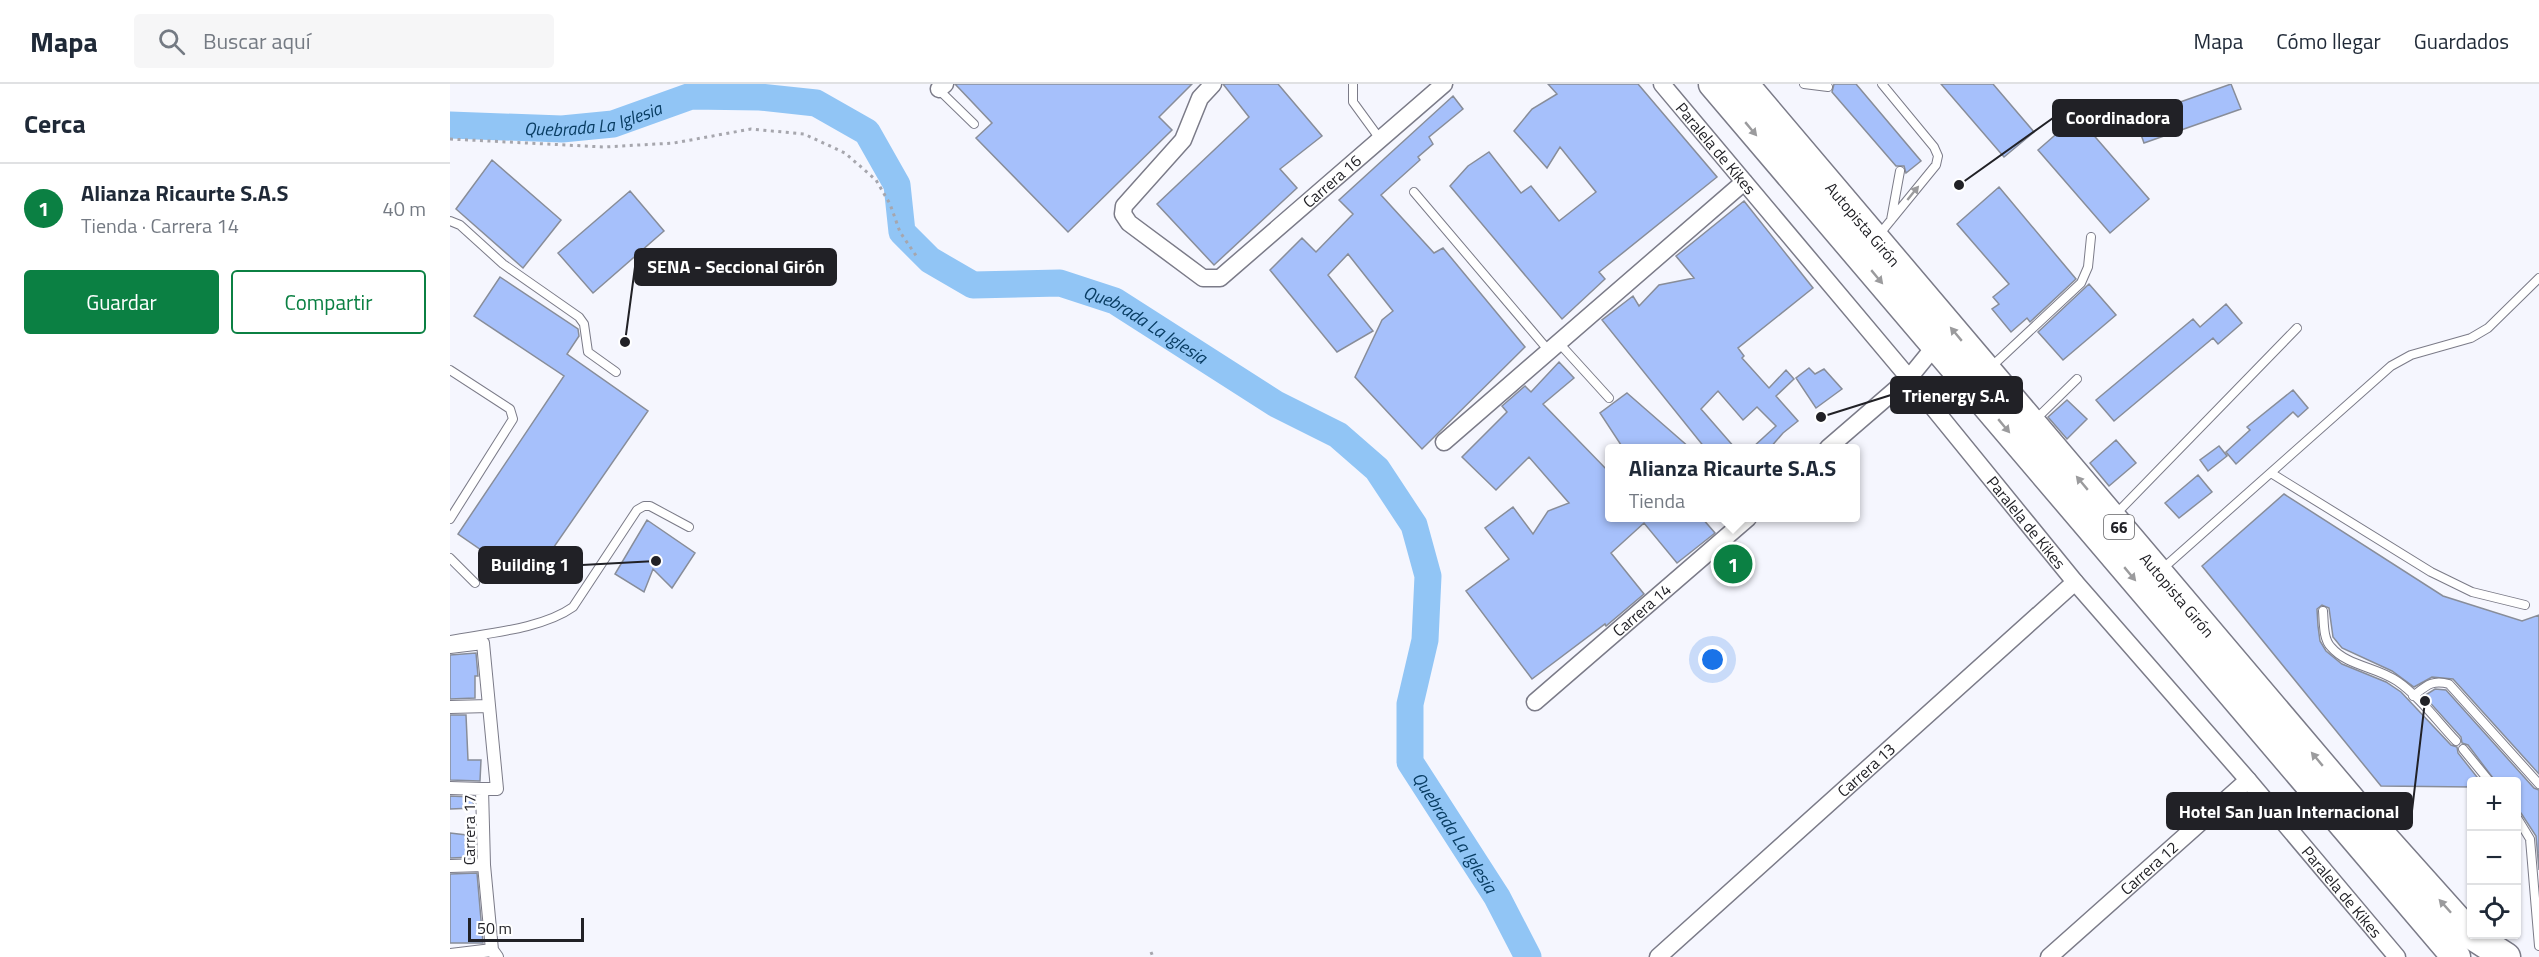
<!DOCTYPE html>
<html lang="es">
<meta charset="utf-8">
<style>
body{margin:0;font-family:"Titillium Web",sans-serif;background:#f6f6f7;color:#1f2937}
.controls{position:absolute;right:18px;bottom:18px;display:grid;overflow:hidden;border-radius:6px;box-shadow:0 2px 4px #0004}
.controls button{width:54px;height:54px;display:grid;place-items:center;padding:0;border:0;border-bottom:2px solid #e0e1e3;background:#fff;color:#1f2937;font:30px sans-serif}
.scale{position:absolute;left:18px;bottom:15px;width:116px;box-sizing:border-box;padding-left:6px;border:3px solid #212126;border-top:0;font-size:16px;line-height:21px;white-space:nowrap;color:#212126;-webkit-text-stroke:4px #fff;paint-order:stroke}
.you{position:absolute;left:1263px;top:576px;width:21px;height:21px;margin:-15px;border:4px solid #fff;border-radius:50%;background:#1a73e8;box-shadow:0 0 0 9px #1a73e833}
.badge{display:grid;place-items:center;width:39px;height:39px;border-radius:50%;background:#0b8043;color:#fff;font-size:20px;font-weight:700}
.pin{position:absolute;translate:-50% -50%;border:3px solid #fff;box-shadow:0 2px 6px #0006}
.popup{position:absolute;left:1155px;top:360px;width:255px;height:78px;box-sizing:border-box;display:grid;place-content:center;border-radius:6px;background:#fff;filter:drop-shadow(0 2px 4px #0005);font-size:20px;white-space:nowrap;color:#747a83}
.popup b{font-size:22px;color:#1f2937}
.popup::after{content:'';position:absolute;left:50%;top:100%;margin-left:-12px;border:12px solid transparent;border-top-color:#fff}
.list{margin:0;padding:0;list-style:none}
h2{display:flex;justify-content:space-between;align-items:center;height:78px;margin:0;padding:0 24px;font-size:26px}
h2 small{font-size:20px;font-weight:400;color:#747a83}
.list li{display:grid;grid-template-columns:39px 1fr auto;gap:18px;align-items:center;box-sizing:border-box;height:90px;padding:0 24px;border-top:2px solid #e0e1e3}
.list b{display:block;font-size:22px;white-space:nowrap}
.list p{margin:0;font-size:20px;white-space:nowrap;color:#747a83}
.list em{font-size:20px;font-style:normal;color:#747a83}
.actions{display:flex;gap:12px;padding:18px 24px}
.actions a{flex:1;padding:14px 0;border:2px solid #0b8043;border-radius:6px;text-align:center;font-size:21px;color:#0b8043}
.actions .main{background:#0b8043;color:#fff}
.icon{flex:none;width:33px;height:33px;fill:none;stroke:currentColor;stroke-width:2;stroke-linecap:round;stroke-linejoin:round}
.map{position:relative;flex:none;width:2089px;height:873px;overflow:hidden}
header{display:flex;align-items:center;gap:36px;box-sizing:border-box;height:84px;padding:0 30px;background:#fff;border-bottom:2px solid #e0e1e3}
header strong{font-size:28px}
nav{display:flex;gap:33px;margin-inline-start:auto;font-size:21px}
.search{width:420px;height:54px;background:#f6f6f7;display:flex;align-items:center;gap:15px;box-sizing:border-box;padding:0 21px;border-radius:6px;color:#747a83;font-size:22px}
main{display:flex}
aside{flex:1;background:#fff}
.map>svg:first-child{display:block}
</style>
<header>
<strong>Mapa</strong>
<div class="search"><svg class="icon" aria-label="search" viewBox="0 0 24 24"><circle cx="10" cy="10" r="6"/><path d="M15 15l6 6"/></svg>Buscar aquí</div>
<nav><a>Mapa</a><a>Cómo llegar</a><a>Guardados</a></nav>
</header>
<main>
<aside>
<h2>Cerca<small></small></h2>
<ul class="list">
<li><span class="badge">1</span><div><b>Alianza Ricaurte S.A.S</b><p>Tienda · Carrera 14</p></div><em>40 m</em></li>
</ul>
<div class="actions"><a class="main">Guardar</a><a>Compartir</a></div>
</aside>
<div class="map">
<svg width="2089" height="873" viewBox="0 0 2089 873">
<rect width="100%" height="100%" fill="#f5f6fe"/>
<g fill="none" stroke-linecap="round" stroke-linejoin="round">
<path stroke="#91c5f5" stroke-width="27" id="s1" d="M0 41 112 45 163 40 241 12 310 13 366 19 417 48 447 101 452 148 480 176 523 201 610 199 665 217 826 320 888 351 927 385 964 441 978 492 975 556 960 620V678L1047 813 1078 873"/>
</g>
<path fill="#a6c0fb" stroke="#888d99" stroke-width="1.5" d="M505 0H742L709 33 722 46 618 148 526 54 542 39Z
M773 0H828L872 52 830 85 847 104 764 181 707 120 799 33Z
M1098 0H1188L1267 93 1149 188 1155 195 1112 235 1000 102 1018 82 1039 68 1071 109 1081 102 1109 137 1146 108 1110 63 1097 84 1064 47 1082 25 1107 10Z
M1384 0H1406L1471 77 1456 89 1454 82H1446L1382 8Z
M1491 0H1543L1584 48 1554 73Z
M1781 0 1791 25 1694 59 1685 34Z
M1003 12 1013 25 979 53 983 60 968 73 970 76 931 111 984 169 993 164 1075 263 972 365 905 293 932 236 943 227 898 170 878 191 923 247 887 268 820 186 852 154 866 168 903 130 889 116Z
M1627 32 1699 115 1660 149 1588 66Z
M42 76 111 136 73 184 6 125Z
M1549 103 1626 195 1580 238 1577 234 1561 248 1542 225 1549 220 1543 213 1559 200 1507 140Z
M180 107 214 147 143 209 108 169Z
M1294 117 1363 204 1288 264 1294 272 1292 274 1319 304 1336 286 1344 295 1326 312 1348 337 1333 349 1320 364H1302L1326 342 1307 323 1293 336 1268 307 1251 325 1285 364H1255L1152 236 1183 212 1189 222 1209 201 1244 194 1226 172Z
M50 193 128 245 129 252 117 270 198 327 79 499 8 450 114 292 24 232Z
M1639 200 1666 231 1613 276 1588 248Z
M1776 220 1792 239 1768 260 1763 254 1664 337 1646 316 1743 235 1750 243Z
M1109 278 1124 294 1093 320 1160 389V434H1252L1265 449 1227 479 1194 439 1161 469 1194 510 1156 542 1155 540 1082 595 1016 507 1059 475 1035 444 1063 423 1083 450 1098 427 1119 419 1079 373 1046 406 1012 373 1057 328 1052 322 1075 302 1081 308Z
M1359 284 1365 290 1374 285 1392 305 1366 324 1346 294Z
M1843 306 1858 324 1848 333 1843 328 1786 380 1776 368 1800 346 1797 343Z
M1177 309 1240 364H1173L1150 329Z
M1617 316 1637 335 1617 355 1598 333Z
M1666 356 1686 379 1659 402 1640 379Z
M1769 362 1777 372 1758 387 1750 376Z
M1748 391 1762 408 1729 434 1715 419Z
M1834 410 1993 512 2072 537 2089 531V690L2003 595 1982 593 1964 603 1942 587 1892 564 1883 553 1879 524 1872 521 1867 525 1868 542 1870 557 1876 567 1892 580 1936 598 1951 608 2001 661 2007 663 2008 669 2031 698H2022V703L1931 702 1752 482Z
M197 436 245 469 222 504 203 485 194 508 165 490Z
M26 569 28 592H25V614L0 615V571Z
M1985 605 1996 606 2084 704 2089 706V786L2086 752 2071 729 2067 726V698H2046L2018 661 2012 659 2011 653 1974 612Z
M0 631H16L18 676H31L30 697 0 696Z
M0 712 22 713 24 724 0 725Z
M0 749 25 752 26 773 0 774Z
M27 789 33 859H0V790Z"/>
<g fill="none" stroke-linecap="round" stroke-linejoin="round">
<defs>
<path id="service" d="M903 0V18L930 55
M1354 0 1378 3
M488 5 524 40
M964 108 1099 267
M1441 136 1450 87
M0 137 10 141 53 180 129 233 134 240 138 268 166 288
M1428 152 1486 81 1488 72 1484 63 1432 0
M1109 259 1159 314
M1540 284 1631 199 1638 183 1641 153
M0 286 60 325 63 335 0 435
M1584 337 1627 295
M1821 389 1981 488 2022 508 2075 521
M1664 432 1847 244
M0 474 25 499
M1710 487 1941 282 1961 271 2021 254 2038 244 2089 194
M1873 527C1874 538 1873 555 1881 563 1897 582 1927 583 1947 597 1969 612 1988 638 2006 657
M0 556C38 549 92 545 123 523L187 426 194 422H200L239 443
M1963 612C1976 602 1982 595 1999 600L2089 700
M2013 665 2040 698
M2066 732 2080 755 2089 862"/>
<path id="pedestrian" d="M0 563 33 559 47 705H32L34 781 42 866 47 873
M0 623 39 622
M0 704 32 705
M0 782 34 781
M0 871 42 866"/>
<g id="minor">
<path id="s2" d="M763 0 750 14 733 56 674 122 673 130 679 139 753 194H770L994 0"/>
<path id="s3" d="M1212 0 1459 294 1625 498 1798 696 1947 873"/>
<path d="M489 5 495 0"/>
<path d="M994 358 1294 98"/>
<path d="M1378 364 1459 294 1485 262"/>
<path id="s4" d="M1085 618 1298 434"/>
<path id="s5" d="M1208 873 1625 498"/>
<path id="s6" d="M1599 873 1798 696"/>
</g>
<g id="trunk">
<path d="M1263 0 2006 873"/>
<path id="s7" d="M1294 0 1918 736 2020 850 2056 873"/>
</g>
</defs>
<use href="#service" stroke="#7b7b88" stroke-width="10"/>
<use href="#pedestrian" stroke="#7b7b88" stroke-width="14"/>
<use href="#minor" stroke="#7b7b88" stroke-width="19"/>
<use href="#trunk" stroke="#7b7b88" stroke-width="31"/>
<path stroke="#a6a6ad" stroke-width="3" stroke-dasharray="3 4.5" stroke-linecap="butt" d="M0 55 154 63 224 59 301 45 354 50 395 69 426 96 440 120 450 148 467 173
M701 868 703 873"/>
<use href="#service" stroke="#fff" stroke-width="8"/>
<use href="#pedestrian" stroke="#fff" stroke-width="12"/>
<use href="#minor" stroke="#fff" stroke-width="16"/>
<use href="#trunk" stroke="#fff" stroke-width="28"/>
</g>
<defs><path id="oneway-solid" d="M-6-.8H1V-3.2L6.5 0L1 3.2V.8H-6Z" transform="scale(1.5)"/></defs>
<g fill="#9b9b9d">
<use href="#oneway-solid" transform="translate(1301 45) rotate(50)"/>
<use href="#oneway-solid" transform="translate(1463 109) rotate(-51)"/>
<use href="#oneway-solid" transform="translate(1427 193) rotate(50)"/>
<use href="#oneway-solid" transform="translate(1506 250) rotate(-130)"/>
<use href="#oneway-solid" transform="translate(1554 342) rotate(50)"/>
<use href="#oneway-solid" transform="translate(1632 399) rotate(-130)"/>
<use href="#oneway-solid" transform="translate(1680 490) rotate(50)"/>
<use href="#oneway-solid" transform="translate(1867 675) rotate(-130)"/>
<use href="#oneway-solid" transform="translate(1995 822) rotate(-132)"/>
</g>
<g text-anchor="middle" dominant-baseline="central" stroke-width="5" stroke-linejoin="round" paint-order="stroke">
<rect fill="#fff" stroke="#646467" stroke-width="1.5" x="1654" y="431" width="30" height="24" rx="4.5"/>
<g font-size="15" font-weight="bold" fill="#212126">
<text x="1669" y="443">66</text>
</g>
<g font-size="16" fill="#212126" stroke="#fff">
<text stroke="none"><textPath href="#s3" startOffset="84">Paralela de Kikes</textPath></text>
<text stroke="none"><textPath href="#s2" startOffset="429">Carrera 16</textPath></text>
<text stroke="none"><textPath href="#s7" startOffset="184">Autopista Girón</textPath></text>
<text stroke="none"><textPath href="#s3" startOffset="570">Paralela de Kikes</textPath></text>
<text stroke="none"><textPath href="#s7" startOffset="670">Autopista Girón</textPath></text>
<text stroke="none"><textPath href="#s4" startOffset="141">Carrera 14</textPath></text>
<text stroke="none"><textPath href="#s5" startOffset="280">Carrera 13</textPath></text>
<text transform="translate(19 746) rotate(-90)">Carrera 17</text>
<text stroke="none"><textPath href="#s6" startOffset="134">Carrera 12</textPath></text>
<text stroke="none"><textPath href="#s3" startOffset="1056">Paralela de Kikes</textPath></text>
</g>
<g font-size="18" font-style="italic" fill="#093d63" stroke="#fff">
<text stroke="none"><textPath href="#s1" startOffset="144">Quebrada La Iglesia</textPath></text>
<text stroke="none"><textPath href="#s1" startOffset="810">Quebrada La Iglesia</textPath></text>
<text stroke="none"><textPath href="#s1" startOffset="1476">Quebrada La Iglesia</textPath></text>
</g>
</g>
<path fill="none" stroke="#212126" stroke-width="2" d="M1509 101L1603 34M175 258L185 183M1371 333L1441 311M206 477L132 481M1975 617L1962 727"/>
<g fill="#212126" stroke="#fff" stroke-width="2">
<circle cx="1509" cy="101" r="6"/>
<circle cx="175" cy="258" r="6"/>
<circle cx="1371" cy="333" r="6"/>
<circle cx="206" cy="477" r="6"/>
<circle cx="1975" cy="617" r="6"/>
</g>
<g fill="#212126" stroke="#212126" stroke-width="2">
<rect x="1603" y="16" width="129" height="36" rx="6"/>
<rect x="185" y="165" width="201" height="36" rx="6"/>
<rect x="1441" y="293" width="131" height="36" rx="6"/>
<rect x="29" y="463" width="103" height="36" rx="6"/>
<rect x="1717" y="709" width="245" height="36" rx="6"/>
</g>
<g font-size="18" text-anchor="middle" font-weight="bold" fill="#fff">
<text x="1668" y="40">Coordinadora</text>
<text x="286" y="189">SENA - Seccional Girón</text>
<text x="1506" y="318">Trienergy S.A.</text>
<text x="80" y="487">Building 1</text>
<text x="1839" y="734">Hotel San Juan Internacional</text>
</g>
</svg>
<div class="controls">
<button>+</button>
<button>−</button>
<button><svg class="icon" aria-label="locate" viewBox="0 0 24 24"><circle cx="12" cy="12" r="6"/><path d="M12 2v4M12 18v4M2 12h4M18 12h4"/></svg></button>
</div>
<div class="scale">50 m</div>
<div class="you"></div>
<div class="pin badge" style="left:1283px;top:480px">1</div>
<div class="popup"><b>Alianza Ricaurte S.A.S</b>Tienda</div>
</div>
</main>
